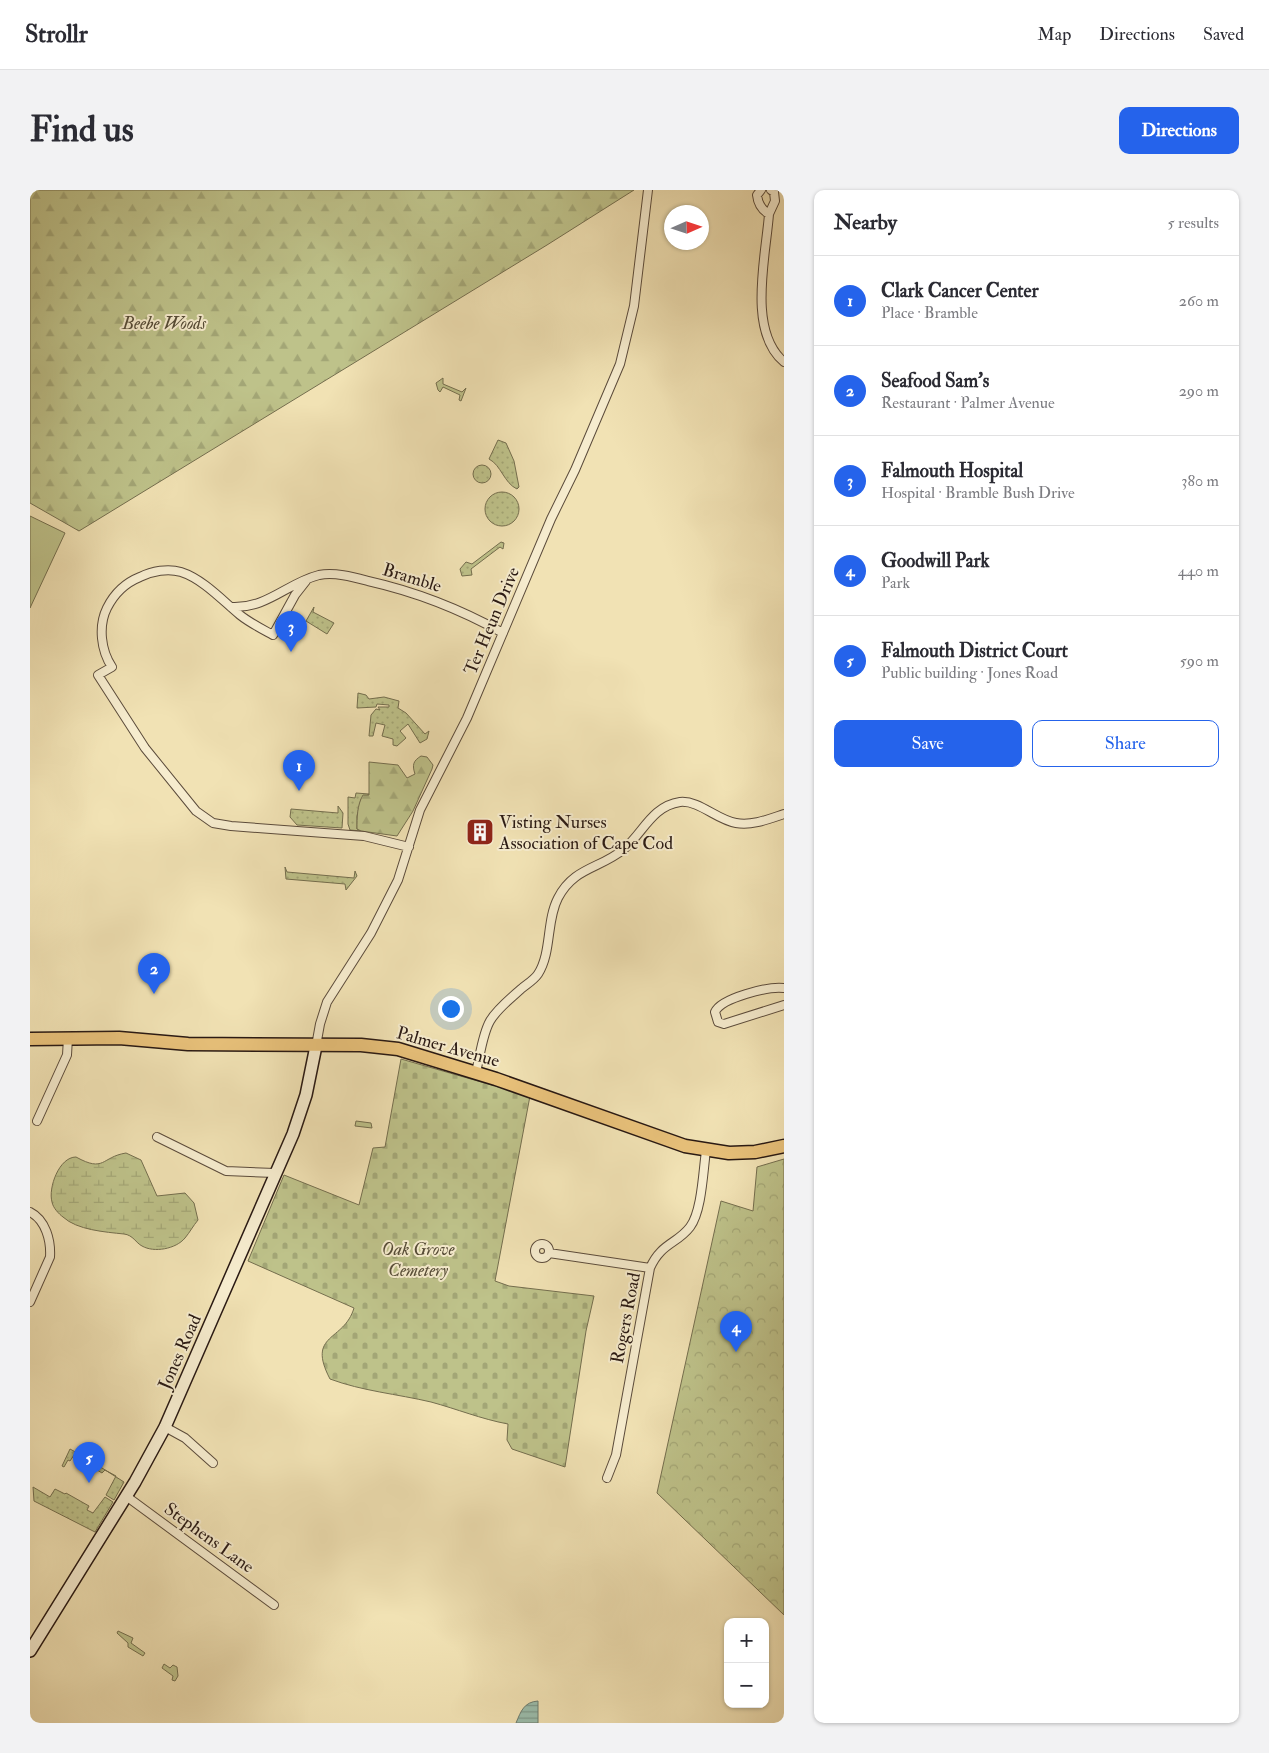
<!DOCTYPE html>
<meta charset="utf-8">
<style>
body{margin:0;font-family:"IM FELL Double Pica",serif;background:#f2f2f3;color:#2b2b33}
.controls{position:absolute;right:15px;bottom:15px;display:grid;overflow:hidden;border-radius:10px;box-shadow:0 1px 4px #0004}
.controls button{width:45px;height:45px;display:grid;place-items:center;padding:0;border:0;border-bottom:1px solid #e1e1e2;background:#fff;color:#2b2b33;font:25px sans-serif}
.compass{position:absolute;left:634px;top:15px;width:45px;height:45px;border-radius:50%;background:#fff;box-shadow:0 1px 4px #0004;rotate:87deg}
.you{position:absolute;left:420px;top:818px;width:18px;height:18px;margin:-12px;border:4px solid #fff;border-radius:50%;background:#1a73e8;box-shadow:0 0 0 8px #1a73e833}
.badge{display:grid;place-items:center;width:32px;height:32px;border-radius:50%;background:#2563eb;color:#fff;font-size:16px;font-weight:700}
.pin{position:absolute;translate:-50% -41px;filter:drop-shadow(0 1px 2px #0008)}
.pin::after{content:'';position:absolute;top:26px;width:18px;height:15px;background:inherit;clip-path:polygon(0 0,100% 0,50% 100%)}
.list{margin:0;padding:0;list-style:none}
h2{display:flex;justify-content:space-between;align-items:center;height:65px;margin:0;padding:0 20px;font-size:21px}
h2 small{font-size:16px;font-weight:400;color:#7c7c81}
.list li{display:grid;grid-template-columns:32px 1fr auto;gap:15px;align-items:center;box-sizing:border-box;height:90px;padding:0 20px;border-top:1px solid #e1e1e2}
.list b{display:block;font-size:19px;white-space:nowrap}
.list p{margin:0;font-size:16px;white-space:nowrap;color:#7c7c81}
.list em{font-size:16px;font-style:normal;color:#7c7c81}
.actions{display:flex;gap:10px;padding:15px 20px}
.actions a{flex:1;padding:11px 0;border:1px solid #2563eb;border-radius:10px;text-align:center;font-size:18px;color:#2563eb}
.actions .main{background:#2563eb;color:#fff}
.map{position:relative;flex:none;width:754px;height:1533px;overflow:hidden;border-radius:10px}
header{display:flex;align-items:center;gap:30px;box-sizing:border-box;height:70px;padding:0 25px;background:#fff;border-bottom:1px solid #e1e1e2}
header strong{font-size:24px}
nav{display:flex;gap:28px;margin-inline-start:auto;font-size:18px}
.intro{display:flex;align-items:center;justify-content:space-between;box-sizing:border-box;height:120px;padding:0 30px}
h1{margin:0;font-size:35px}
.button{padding:12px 22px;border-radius:10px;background:#2563eb;color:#fff;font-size:18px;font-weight:700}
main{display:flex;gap:30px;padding:0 30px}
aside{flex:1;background:#fff;border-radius:10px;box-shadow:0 1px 4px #0004}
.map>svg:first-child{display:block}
</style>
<header>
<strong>Strollr</strong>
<nav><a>Map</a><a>Directions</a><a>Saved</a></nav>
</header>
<div class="intro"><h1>Find us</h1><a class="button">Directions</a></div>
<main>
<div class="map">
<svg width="754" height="1533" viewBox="0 0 754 1533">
<defs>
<pattern id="grass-dots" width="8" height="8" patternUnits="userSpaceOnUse" patternTransform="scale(1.25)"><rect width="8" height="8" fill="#bec28a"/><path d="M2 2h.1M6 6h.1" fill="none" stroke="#a3a676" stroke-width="1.8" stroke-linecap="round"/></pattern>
<pattern id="forest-firs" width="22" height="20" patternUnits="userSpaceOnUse" patternTransform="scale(1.25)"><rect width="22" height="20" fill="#bec28a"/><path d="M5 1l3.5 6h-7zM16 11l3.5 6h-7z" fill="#a3a676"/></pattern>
<pattern id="wetland-marsh" width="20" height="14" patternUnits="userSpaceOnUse" patternTransform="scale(1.25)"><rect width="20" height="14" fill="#bec28a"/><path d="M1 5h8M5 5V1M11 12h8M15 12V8" fill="none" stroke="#a3a676"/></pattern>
<pattern id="cemetery-stones" width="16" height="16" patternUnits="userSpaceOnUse" patternTransform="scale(1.25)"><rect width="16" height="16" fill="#bec28a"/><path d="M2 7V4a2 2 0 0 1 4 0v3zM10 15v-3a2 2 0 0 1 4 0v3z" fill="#a3a676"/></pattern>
<pattern id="park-crowns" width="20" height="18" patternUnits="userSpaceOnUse" patternTransform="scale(1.25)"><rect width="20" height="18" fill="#bec28a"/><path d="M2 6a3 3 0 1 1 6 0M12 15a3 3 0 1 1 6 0" fill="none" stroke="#a3a676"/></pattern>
<pattern id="water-rules" width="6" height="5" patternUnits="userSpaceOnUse" patternTransform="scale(1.25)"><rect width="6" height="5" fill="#9bbead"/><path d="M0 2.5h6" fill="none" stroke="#7e9a8c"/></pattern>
</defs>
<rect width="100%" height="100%" fill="#f1e2b4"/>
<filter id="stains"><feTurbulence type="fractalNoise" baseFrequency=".004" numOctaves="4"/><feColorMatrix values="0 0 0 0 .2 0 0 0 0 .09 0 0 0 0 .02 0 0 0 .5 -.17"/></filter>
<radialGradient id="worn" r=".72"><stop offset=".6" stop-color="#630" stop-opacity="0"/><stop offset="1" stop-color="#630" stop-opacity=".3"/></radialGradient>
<path fill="url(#grass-dots)" stroke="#746e4e" d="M468 250 476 253 484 271 489 297 487 299C474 293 471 275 459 269Z
M443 284a9 9 0 1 1 18 0a9 9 0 1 1-18 0Z
M455 319a17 17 0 1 1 34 0a17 17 0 1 1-34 0Z
M471 352 474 353 473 359 470 357 441 379 442 385 432 386 430 379 436 372 442 374Z
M284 417 283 422 304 433 297 444 276 431Z
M328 503 336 505 339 509 354 507 369 511 368 518 376 523 395 544 399 541 397 549 390 553 378 534 370 541 376 548 367 556 363 555V549L352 546 355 535 346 533 343 546H339L341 525 346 519 350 520 348 517H359V515L347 514 346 517 327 518Z
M326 603 339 604 331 609 327 626V639L331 641 320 640 318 634V607L325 608Z
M308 616 313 623 312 638 267 635 260 627 261 619 308 623Z
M255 677 257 682 324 688 325 681 327 686 316 700 315 694 256 689Z
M40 1259 60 1270 57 1274 54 1272 56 1268 46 1262 40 1271 38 1270 34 1277 32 1276Z
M61 1271 94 1292 84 1310 76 1305 86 1286 75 1280 72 1283 59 1275Z
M3 1297 20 1307 25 1299 35 1304 36 1303 59 1316 57 1320 63 1323 75 1307 83 1312 65 1342 4 1311Z"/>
<path fill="url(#forest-firs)" stroke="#746e4e" d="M0 0H604L517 55 49 341 0 313Z
M391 566 397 567 403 575 402 579 383 621 367 646 331 641 327 639C327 628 327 615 333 605H339V572L368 575 377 588 385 584C382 575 383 571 391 566Z"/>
<path fill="url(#wetland-marsh)" stroke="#746e4e" d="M96 963 111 970 127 1006 155 1003 164 1013 168 1030C163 1036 160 1042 155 1048 146 1059 124 1063 112 1056 106 1053 103 1045 94 1044 75 1042 47 1040 33 1027 29 1024 23 1018 22 1012 18 998 29 967 46 967 75 983 71 967 96 963Z"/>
<path fill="url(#cemetery-stones)" stroke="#746e4e" d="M371 869 500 906 465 1091 479 1096 564 1106 556 1141 535 1277 482 1259 477 1250 478 1234C451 1229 427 1219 401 1212 367 1204 332 1201 300 1189 276 1143 314 1152 324 1118L218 1071 254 985 329 1015 343 958 355 957Z"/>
<path fill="url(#park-crowns)" stroke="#746e4e" d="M754 969V1425L627 1303 691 1011 723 1021 727 977Z"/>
<path fill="#bec28a" stroke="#746e4e" d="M413 188V194L432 202 436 198 431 211 429 210 430 205 413 197 410 202 408 200 406 193Z
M0 326 35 343 0 418Z
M326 931 341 933 342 938 325 936Z
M88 1441 103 1448 101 1453 115 1463 113 1466 98 1457V1453L87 1443Z
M134 1474 140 1478 143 1475 147 1477 148 1486 145 1491 142 1490 143 1486 132 1478Z"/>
<path fill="url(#water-rules)" stroke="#6d7c6f" d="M508 1511V1533H486C491 1521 494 1512 508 1511Z"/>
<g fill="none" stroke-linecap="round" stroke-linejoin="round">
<defs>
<path id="minor" d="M731 0 727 5C728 14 732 20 739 24L745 11 744 2 741 0
M739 24C736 66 717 141 754 172
M276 391 265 405 243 445C232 439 220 433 210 425 193 411 173 389 151 382 138 378 122 381 110 387 95 393 84 404 77 418 68 436 71 461 82 477L68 485 115 558 166 621 183 633 201 636 334 646 379 657
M201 417C237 419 257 393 289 385 305 382 323 387 338 391 387 402 430 419 473 443
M754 798C739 796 691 808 685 822L688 832 694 834 754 815
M286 856 290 834 297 812 341 743 368 690 390 620 437 528 521 329 545 280 590 174 604 116 618 0
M446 882C450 867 452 845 460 831 467 819 481 808 491 799 497 794 504 790 508 784 522 762 516 731 528 708 544 677 570 679 594 659 613 643 622 616 650 612 669 610 687 630 706 633 722 636 739 629 754 624
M7 931 37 865 38 848
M127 947 196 981 245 983
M0 1022C16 1030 21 1051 20 1067L0 1112
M505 1061a7 7 0 1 1 14 0a7 7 0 1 1-14 0Z
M519 1063 620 1078
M135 1237 155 1248 183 1273
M577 1288 586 1265 620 1078C631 1053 647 1054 660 1037 672 1021 673 981 676 961
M96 1306 244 1415"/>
<path id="secondary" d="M0 1461 105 1292 135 1237 263 944 276 905 286 856"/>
<path id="trunk" d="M0 849 89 848 158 854 331 855 368 859 466 889 655 956 699 963 725 962 754 956"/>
</defs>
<use href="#minor" stroke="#5b4b3b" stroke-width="10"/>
<use href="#secondary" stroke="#291913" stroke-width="14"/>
<use href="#trunk" stroke="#291913" stroke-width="15"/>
<use href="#minor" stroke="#f6ecce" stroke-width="8"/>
<use href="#secondary" stroke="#f6ecce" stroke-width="11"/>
<use href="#trunk" stroke="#e8c17a" stroke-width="12"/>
</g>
<defs>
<symbol id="building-square" viewBox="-11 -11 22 22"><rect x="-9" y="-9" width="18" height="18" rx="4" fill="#8f2418" stroke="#f6ecce"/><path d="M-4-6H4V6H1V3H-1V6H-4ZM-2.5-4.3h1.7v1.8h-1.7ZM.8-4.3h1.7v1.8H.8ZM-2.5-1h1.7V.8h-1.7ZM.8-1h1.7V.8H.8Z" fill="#fff"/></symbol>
</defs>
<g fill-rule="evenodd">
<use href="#building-square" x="434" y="626" width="32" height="32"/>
</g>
<g text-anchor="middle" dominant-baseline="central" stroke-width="4" stroke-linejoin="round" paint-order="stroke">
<g font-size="18" font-style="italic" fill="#564c37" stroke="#f6ecce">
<text x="134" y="133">Beebe Woods</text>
<text x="388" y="1059">Oak Grove<tspan x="388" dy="21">Cemetery</tspan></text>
</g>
<g font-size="18" fill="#291913" stroke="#f6ecce">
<text transform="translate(382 388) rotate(17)">Bramble</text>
<text transform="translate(462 431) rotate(-67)">Ter Heun Drive</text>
<text transform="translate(418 857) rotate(16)">Palmer Avenue</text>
<text transform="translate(596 1128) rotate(-79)">Rogers Road</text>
<text transform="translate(150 1162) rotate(-66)">Jones Road</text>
<text transform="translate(179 1348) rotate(36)">Stephens Lane</text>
</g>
<g font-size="18" fill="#291913" stroke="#f6ecce" text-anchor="start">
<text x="469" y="632">Visting Nurses<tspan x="469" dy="21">Association of Cape Cod</tspan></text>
</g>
</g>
<rect width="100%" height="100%" filter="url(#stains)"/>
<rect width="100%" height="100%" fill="url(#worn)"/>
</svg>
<div class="controls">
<button>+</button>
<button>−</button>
</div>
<svg class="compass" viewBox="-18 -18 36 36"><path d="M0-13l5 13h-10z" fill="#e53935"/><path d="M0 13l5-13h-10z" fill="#7c7c81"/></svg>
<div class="you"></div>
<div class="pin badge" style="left:269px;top:601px">1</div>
<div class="pin badge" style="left:124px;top:804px">2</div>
<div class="pin badge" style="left:261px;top:462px">3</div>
<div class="pin badge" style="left:706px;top:1162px">4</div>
<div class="pin badge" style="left:59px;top:1293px">5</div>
</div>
<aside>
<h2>Nearby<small>5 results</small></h2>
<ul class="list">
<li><span class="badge">1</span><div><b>Clark Cancer Center</b><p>Place · Bramble</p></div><em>260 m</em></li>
<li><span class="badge">2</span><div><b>Seafood Sam's</b><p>Restaurant · Palmer Avenue</p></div><em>290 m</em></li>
<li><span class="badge">3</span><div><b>Falmouth Hospital</b><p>Hospital · Bramble Bush Drive</p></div><em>380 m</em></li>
<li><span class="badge">4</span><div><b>Goodwill Park</b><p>Park</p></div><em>440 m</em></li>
<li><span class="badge">5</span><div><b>Falmouth District Court</b><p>Public building · Jones Road</p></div><em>590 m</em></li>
</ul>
<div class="actions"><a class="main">Save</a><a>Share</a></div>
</aside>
</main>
